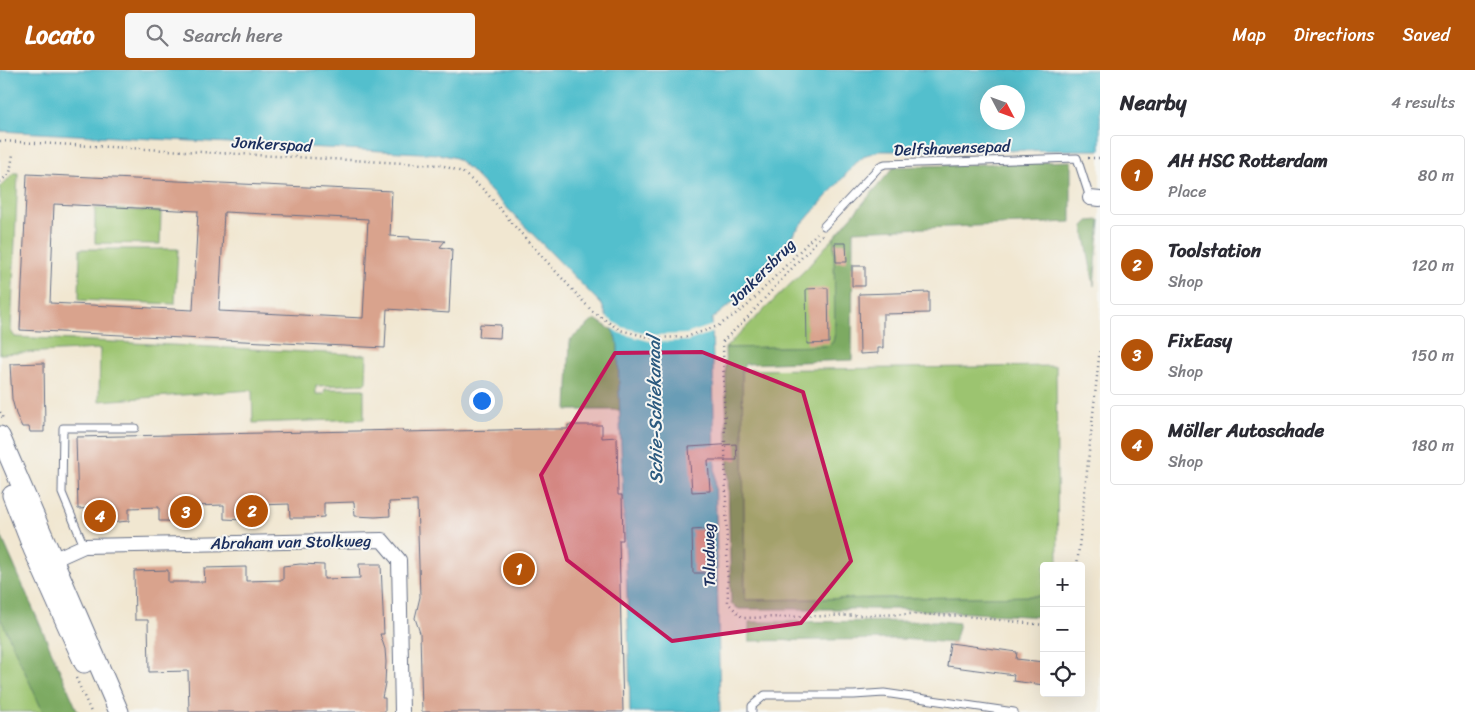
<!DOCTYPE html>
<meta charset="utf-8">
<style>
body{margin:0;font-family:Sriracha,sans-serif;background:#f7f7f7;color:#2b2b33}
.controls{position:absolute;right:15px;bottom:15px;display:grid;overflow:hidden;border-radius:5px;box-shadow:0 5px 20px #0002}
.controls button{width:45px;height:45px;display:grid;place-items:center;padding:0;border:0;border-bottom:1px solid #e1e1e2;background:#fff;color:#2b2b33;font:25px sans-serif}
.compass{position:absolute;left:980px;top:15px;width:45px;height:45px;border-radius:50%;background:#fff;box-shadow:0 5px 20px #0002;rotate:131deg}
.you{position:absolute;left:481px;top:330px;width:18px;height:18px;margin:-12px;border:4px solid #fff;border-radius:50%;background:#1a73e8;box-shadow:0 0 0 8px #1a73e833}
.badge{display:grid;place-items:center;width:32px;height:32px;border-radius:50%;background:#b45309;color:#fff;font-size:16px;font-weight:700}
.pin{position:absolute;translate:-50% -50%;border:2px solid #fff;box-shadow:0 1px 5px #0006}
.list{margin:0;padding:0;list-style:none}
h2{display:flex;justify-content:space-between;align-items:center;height:65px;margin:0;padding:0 20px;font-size:21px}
h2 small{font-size:16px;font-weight:400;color:#7c7c81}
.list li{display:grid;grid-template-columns:32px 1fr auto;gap:15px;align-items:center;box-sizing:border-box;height:80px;margin:0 10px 10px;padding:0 10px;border:1px solid #e1e1e2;border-radius:5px}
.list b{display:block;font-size:19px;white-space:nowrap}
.list p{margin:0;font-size:16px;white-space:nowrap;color:#7c7c81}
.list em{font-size:16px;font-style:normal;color:#7c7c81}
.icon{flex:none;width:28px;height:28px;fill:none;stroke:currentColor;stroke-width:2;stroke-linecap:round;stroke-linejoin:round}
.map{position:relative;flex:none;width:1100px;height:642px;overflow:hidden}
header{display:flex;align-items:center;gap:30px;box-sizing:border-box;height:70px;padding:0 25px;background:#b45309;color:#fff}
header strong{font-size:24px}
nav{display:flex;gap:28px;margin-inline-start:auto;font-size:18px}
.search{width:350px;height:45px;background:#f7f7f7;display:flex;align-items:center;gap:12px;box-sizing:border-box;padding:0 18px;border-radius:5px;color:#7c7c81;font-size:19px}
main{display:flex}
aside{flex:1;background:#fff}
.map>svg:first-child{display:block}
</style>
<header>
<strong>Locato</strong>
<div class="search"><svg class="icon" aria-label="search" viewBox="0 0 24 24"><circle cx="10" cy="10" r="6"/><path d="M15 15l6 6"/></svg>Search here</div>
<nav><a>Map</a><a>Directions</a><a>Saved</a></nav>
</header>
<main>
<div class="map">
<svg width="1100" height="642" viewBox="0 0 1100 642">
<rect width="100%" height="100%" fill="#f6f6f2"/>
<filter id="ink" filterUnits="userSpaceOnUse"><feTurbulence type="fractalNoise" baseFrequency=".02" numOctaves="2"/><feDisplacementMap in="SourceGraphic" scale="10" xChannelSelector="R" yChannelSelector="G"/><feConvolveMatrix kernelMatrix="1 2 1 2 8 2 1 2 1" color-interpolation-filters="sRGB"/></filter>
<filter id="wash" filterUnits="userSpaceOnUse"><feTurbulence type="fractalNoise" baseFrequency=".0096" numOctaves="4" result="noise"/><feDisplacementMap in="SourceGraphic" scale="20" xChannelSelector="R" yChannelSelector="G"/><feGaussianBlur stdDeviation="1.12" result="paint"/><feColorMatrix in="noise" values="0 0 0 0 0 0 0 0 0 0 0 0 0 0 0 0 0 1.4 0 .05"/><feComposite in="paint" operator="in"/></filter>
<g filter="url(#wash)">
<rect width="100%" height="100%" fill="#f1e7d1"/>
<path fill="#9cc46f" stroke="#5c7a66" d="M14 103H18L11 261 15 267 367 285 366 312 364 314 316 316V324H324L325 319H364V349L253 353 252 320 99 331 100 279 0 284V117Z
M95 138 161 142 160 174 95 173Z
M834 167 835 263 833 272 828 276 725 278 807 198Z
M80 179H178L175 234 79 230Z
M1056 296 1058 496H1044V526L745 530 742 300Z
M0 506 58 642H0Z"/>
<path fill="#7daa62" stroke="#4c6c60" d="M1071 91V152L853 161 852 290 745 294 742 300 745 530 1044 526V547L900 539H739L731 534 725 278 828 276 833 272 835 263 834 167 894 97Z
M1100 150 1094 216 1083 156 1088 151Z
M595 249 615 262 618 275 620 340H567L570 270Z
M0 463 78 642H43L0 547Z
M940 551 959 553 954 573 900 569 749 571V552Z"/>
<path fill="#53bfcd" stroke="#377796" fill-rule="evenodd" d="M0 0H1100V80L879 81 866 85 856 93 732 233 712 249 720 642H630C629 520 620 397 618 275 614 261 607 249 602 235L468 98 456 88 440 84 0 61ZM988 22H1018V52H988Z"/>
<path fill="#f1e7d1" d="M603 245 622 257 654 265 686 264 713 255V262L688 271 653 272 619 263 607 255Z"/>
<g id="blocks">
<path fill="#d9a38d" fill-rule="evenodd" d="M27 104 392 121 390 166 410 167V169L445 171 440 177 452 179 449 243 387 239 385 278 20 260ZM54 134 198 141 193 240 50 233ZM224 142 368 149 363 248 219 241Z
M835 173H846L847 192H836Z
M852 196H865V216H852Z
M828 218 829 273 807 274 806 219Z
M929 222V243L883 244V278H878V283L860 284 859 224Z
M480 254 501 255 500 268 479 267Z
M44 293 45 357 44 356V362H30L29 357H22L16 344 12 329 10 294Z
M568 355H602V368L617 367 618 425H622L623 470H619L623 642H422L420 563 415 548 420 527 417 431 389 432 390 446 375 447 355 446 354 432 324 433V447L310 448H290L289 434 259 435V448L245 450 224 449V435L194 436V450L180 451H159V437L129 438V451L108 453 94 452V438L78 439 76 367 403 360V362L547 359H568Z
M736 374 737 390H708L710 421 692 422 689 377Z
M706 459 708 503H693L692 460Z
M300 494 324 495V509L360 508 359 494H381L384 564H380L385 579 386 592 385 613 382 628H385V642H189L188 601 149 602 148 550H135L134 501 168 500V512H205L204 498 246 497V511L283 510V496Z
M950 573 1017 582 1016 589 1044 592V615L1013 611 1014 605 947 596Z"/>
</g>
</g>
<g filter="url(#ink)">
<use href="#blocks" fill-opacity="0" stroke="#666f86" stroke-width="1"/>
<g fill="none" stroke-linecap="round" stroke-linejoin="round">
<defs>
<path id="lane" d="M824 156 880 96 885 94 1077 88 1090 128
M84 476 62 423 63 358H135
M752 642V636L765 625H854L884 623 1014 642"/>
<path id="street" d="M1090 128 1100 129
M46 493 84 476 382 470 399 490 402 642"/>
<path id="secondary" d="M0 366 119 642
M12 425 33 479 84 593"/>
</defs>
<use href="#lane" stroke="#666f86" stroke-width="9"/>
<use href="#street" stroke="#666f86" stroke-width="16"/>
<use href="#secondary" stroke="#666f86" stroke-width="21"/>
<path stroke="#666f86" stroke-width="2.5" stroke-dasharray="1 4" stroke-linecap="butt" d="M0 71 441 95 462 102 485 121 517 159 592 241 620 260 652 268 686 267 718 256 746 237 817 163
M1088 88H1100
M0 112 10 103 13 84
M822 165 746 249 723 271 728 533 743 548 912 544 965 546 1044 555
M0 342 4 351
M1077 496 1100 278
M76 608 91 642"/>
<use href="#lane" stroke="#fff" stroke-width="7"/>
<use href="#street" stroke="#fff" stroke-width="14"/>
<use href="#secondary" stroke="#fff" stroke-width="19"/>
</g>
</g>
<path fill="#c2185b" fill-opacity="0.2" stroke="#c2185b" stroke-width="4" stroke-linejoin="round" d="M702 282 803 322 851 491 801 553 672 571 567 490 541 405 615 283Z"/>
<g text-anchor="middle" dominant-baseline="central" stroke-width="4" stroke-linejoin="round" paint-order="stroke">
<g font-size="16" fill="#1b2f5e" stroke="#f6f6f2">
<text transform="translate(272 74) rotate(3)">Jonkerspad</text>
<text transform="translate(952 78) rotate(-2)">Delfshavensepad</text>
<text transform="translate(762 202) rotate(-45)">Jonkersbrug</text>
<text transform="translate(291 472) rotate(-1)">Abraham van Stolkweg</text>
<text transform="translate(709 485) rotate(-91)">Taludweg</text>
</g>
<g font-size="18" font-style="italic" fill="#2c5a7f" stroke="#f6f6f2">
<text transform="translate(655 340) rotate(-91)">Schie-Schiekanaal</text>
</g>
</g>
</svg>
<div class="controls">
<button>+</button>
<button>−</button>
<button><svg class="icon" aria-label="locate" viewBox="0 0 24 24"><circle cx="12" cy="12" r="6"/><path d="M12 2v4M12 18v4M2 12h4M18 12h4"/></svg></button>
</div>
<svg class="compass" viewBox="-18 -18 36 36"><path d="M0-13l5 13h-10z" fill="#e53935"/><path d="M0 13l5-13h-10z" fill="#7c7c81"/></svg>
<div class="you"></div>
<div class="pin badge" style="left:519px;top:499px">1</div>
<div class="pin badge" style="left:252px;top:441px">2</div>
<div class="pin badge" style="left:186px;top:442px">3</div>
<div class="pin badge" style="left:100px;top:446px">4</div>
</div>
<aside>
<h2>Nearby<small>4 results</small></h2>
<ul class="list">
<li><span class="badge">1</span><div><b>AH HSC Rotterdam</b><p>Place</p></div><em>80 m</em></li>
<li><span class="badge">2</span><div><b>Toolstation</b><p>Shop</p></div><em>120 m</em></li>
<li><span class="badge">3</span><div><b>FixEasy</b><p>Shop</p></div><em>150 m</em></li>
<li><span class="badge">4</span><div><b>Möller Autoschade</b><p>Shop</p></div><em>180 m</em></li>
</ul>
</aside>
</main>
